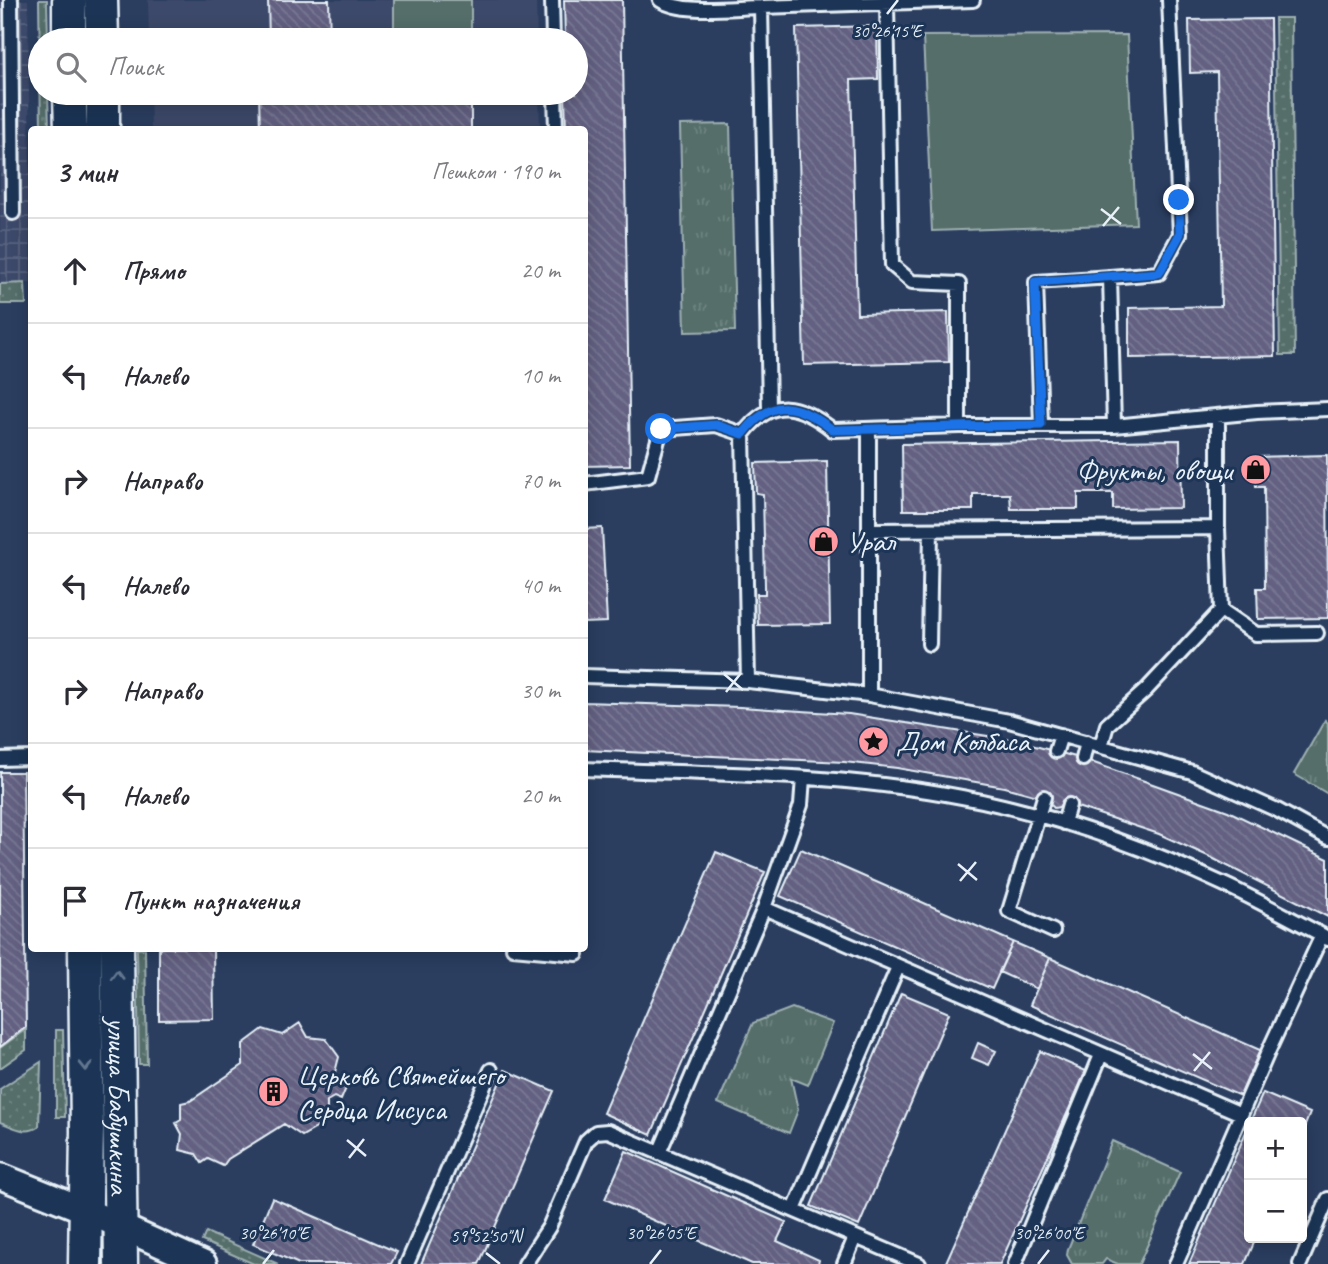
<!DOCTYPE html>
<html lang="ru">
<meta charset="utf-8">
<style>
body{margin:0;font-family:Caveat,sans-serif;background:#f2f2f3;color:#2b2b33}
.controls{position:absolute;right:21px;bottom:21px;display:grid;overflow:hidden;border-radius:7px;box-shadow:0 4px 18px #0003}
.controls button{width:63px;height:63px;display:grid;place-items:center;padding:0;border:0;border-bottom:2px solid #e1e1e2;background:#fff;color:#2b2b33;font:35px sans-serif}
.stop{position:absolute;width:21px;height:21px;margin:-16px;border:5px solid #1a73e8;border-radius:50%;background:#fff}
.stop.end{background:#1a73e8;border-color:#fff;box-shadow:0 2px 7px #0008}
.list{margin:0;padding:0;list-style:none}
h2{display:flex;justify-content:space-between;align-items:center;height:91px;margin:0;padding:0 28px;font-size:30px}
h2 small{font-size:23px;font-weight:400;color:#7c7c81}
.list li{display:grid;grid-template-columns:46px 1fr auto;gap:21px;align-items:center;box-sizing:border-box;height:105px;padding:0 28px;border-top:2px solid #e1e1e2}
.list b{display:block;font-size:26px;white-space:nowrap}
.list em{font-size:23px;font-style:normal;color:#7c7c81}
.icon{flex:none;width:38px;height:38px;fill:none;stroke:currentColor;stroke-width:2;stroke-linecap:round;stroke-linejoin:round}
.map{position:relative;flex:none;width:1328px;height:1264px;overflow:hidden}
.search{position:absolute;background:#fff;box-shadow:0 4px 18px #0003;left:28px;top:28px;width:560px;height:77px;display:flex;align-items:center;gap:18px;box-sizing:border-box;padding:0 24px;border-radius:38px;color:#7c7c81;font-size:26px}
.panel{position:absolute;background:#fff;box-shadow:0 4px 18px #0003;left:28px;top:126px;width:560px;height:826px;border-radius:7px}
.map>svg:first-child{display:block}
</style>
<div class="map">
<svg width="1328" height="1264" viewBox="0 0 1328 1264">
<defs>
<pattern id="industrial-grid" width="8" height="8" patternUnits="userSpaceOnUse" patternTransform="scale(1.75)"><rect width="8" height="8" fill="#3c486a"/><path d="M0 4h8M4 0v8" fill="none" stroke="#586380"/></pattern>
<pattern id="grass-dots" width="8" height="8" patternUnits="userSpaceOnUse" patternTransform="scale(1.75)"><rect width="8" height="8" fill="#556e6a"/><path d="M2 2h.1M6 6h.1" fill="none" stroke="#6d8380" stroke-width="1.8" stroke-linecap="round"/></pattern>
<pattern id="park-tufts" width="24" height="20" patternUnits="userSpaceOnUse" patternTransform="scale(1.75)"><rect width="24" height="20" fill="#556e6a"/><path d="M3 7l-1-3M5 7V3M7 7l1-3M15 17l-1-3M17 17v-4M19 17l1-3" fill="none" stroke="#6d8380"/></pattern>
<pattern id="building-back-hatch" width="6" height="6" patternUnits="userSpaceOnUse" patternTransform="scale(1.75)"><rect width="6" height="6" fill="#636182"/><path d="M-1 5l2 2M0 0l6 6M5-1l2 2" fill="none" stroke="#797894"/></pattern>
</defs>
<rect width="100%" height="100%" fill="#2b3e60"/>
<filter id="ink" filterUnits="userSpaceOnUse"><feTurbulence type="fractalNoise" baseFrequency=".0143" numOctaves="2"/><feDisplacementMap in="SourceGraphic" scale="14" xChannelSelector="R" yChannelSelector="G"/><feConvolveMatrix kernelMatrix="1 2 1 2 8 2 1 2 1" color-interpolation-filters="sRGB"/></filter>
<g filter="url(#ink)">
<path fill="#3c486a" d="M148 0H536L537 40H149Z
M150 93H539L540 129H151Z"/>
<path fill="url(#industrial-grid)" d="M0 0H28L31 283 0 284Z"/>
<path fill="url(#grass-dots)" stroke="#9eb0b1" stroke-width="2" d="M39 0H47L48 40H40V93H48L49 129H41Z
M1275 18H1291L1295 355H1280Z
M25 283 26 304H0V284Z
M137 949H145L147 1064H139Z
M26 1029V1050L0 1068V1048Z
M56 1030H63L65 1117H56Z
M41 1062 39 1126C27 1136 13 1127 0 1122V1089Z
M206 1232 278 1264H254L202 1241Z"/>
<path fill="url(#park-tufts)" stroke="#9eb0b1" stroke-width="2" d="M730 124 735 331 685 332 680 125Z
M1325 720 1328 723V794L1294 774Z
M792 1008 833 1023 808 1085 791 1078 798 1110 789 1133 718 1103 753 1023Z
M1112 1141 1180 1172 1139 1264H1118L1106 1259 1102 1264H1072L1067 1255 1068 1249Z"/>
<path fill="#556e6a" stroke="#9eb0b1" stroke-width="2" d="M394 0H471V40H394Z
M1127 35 1136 224 932 231 923 36Z"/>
<path fill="url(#building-back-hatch)" stroke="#e8f1f8" stroke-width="2" d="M268 0H329L330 40H269Z
M564 0H622L630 465 584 466V130H566L565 93H576V40H565Z
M1270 19 1275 356 1129 358V308L1221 306 1217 72 1190 73 1189 20Z
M877 26 878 79 851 80 857 314 948 312 949 362 804 365 796 28Z
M259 93H330V95L471 94V130H260Z
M1180 440 1181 508 1113 509V493H1078V509H1011L1010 494H973V510H903L902 444Z
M1327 455 1328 618 1258 619 1257 588H1265L1264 487H1256L1255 457Z
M827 461 830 624 758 625 757 594H765V585L763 494 756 493 755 463Z
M602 528 607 622 584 623V529Z
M584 702 740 707 849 714 1013 740 1083 759 1228 811 1328 859V917L1208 856 1159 834 1062 802 1059 807 1054 808 1051 805 1049 799 1004 787 897 768 844 762 584 750Z
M0 772H23L26 1027 0 1047Z
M801 849 1013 942 992 989 780 896Z
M716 852 765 872 651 1135 603 1113Z
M1013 942 1050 958 1037 989 999 972Z
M159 948H213L214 1019 159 1020Z
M1050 958 1260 1050 1240 1096 1030 1005Z
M901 993 949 1013 859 1226 811 1206Z
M300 1023 308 1037 326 1039 339 1057 334 1076 339 1084 346 1088 341 1100 334 1097 327 1101V1122L302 1136 284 1124 228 1159 223 1166 208 1159 202 1163 196 1154 180 1150 182 1134 176 1123 181 1120V1103L190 1101 243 1065V1044L263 1029 282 1035Z
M978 1043 996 1051 989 1065 972 1058Z
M1040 1051 1086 1071 1000 1264H950L946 1262Z
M505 1070 554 1091 479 1264H421Z
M1263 1093 1310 1113 1302 1133V1122H1250Z
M1249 1125V1238H1256L1245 1264H1189Z
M626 1151 786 1222 777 1241 819 1260 818 1264H752L605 1199Z
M272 1198 397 1252 391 1264H299L253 1244Z"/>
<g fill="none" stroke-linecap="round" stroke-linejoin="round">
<defs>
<path id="service" d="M11 0 13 213
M552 0 553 40
M660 0C683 15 734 7 761 7L769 408
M887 4 892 265 912 282 959 284V426
M761 7 973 0
M555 93 556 130
M1041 425 1036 282 1111 277
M1114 426 1110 277 1159 273 1180 234 1169 0
M743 434 748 681
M584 484 648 476 661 429 716 425 743 434C772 396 798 403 833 430L959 426H1114L1257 412 1328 409
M869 530 1218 528
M1221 610 1256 634 1317 633
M929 644 931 530
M584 676 748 681 869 695 1009 721 1192 772 1277 810 1328 838
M869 695V430
M1101 746 1107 725 1146 690 1221 610 1218 528V416
M1056 751 1061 735
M0 759 32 758
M1083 759 1087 742
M584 769C717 774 852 773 982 801 1064 819 1146 848 1223 884 1256 899 1289 918 1322 935
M1044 797 1009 911 1053 931
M1064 823 1069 805
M764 908 1241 1114
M513 948 577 954V948
M659 1153 764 908 801 805 803 778
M794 1210 898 967
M407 1264 491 1070
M525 1264 549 1227 586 1141 596 1132 608 1131 919 1264
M844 1264 855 1237
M1015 1264 1101 1055
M1176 1264 1269 1050 1322 935 1328 939
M1300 1264 1328 1199"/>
<path id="minor" d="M0 1176 87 1211 204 1264"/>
<g id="tertiary">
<path d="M69 0V40"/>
<path d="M101 0 102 40"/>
<path d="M70 93 71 130"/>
<path d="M103 93V130"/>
<path d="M85 948 87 1131 85 1264"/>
<path id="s1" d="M117 948 121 1264"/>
</g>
</defs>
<use href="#service" stroke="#e8f1f8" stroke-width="18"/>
<use href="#minor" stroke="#e8f1f8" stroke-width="30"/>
<use href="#tertiary" stroke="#e8f1f8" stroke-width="37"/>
<use href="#service" stroke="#1d3557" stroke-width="12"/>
<use href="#minor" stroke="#1d3557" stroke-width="24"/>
<use href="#tertiary" stroke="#1d3557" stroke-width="32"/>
</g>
<defs><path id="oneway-chevron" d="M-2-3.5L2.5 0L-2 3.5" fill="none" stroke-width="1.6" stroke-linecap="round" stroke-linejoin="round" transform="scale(1.75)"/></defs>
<g stroke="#64778f">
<use href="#oneway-chevron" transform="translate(117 975) rotate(-91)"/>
<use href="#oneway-chevron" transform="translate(86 1066) rotate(89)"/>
</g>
</g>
<g fill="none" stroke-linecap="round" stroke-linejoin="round" filter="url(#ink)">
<path stroke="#1a73e8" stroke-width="9" d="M661 429 716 425 743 434C772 396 797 403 833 430L1041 425 1035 282 1159 273 1180 234 1179 200"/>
</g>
<path fill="none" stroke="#e8f1f8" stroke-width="2.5" d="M887 14 898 0M1101 209 1121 224M1103 226 1119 207M724 674 743 690M726 692 741 673M958 864 977 880M960 881 976 862M1193 1054 1212 1069M1194 1071 1210 1052M347 1140 366 1156M349 1158 364 1139M486 1253 500 1264M263 1264 274 1250M650 1264 661 1250M1038 1264 1049 1250"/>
<defs>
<symbol id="shop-disc" viewBox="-11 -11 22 22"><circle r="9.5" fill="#ff9aa2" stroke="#1d3557"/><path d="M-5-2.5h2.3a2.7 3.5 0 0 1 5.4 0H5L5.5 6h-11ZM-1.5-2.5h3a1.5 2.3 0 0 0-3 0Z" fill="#111"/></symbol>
<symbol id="sight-disc" viewBox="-11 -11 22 22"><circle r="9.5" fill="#ff9aa2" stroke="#1d3557"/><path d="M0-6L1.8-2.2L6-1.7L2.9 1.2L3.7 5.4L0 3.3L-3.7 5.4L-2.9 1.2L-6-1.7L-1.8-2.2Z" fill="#111"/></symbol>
<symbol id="building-disc" viewBox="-11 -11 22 22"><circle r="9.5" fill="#ff9aa2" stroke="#1d3557"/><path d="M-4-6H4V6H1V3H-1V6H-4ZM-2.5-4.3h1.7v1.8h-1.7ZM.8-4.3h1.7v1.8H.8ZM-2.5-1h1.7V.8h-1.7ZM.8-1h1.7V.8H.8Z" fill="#111"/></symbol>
</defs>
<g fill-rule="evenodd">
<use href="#shop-disc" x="1238" y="452" width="35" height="35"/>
<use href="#shop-disc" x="806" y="524" width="35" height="35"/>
<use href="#sight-disc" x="856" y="724" width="35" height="35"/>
<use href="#building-disc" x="256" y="1074" width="35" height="35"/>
</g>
<g text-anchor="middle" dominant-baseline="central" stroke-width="6" stroke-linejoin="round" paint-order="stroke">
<g font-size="30" fill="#e8f1f8" stroke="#1d3557" text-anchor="start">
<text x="1232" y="470" text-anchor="end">Фрукты, овощи</text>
<text x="846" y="541">Урал</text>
<text x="896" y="741">Дом Колбаса</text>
<text x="297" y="1075">Церковь Святейшего<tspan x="297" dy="34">Сердца Иисуса</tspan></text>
</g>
<g font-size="30" fill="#e8f1f8" stroke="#1d3557">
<text stroke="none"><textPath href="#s1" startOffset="158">улица Бабушкина</textPath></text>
</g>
</g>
<g font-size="18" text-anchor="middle" fill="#e8f1f8" stroke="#1d3557" stroke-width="6" stroke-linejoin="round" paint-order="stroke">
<text x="887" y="37">30°26'15"E</text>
<text x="274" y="1239">30°26'10"E</text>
<text x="661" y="1239">30°26'05"E</text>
<text x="1049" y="1239">30°26'00"E</text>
<text x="486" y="1242">59°52'50"N</text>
</g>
</svg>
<div class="controls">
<button>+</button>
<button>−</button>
</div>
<div class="stop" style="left:661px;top:429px"></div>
<div class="stop end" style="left:1179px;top:200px"></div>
<div class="search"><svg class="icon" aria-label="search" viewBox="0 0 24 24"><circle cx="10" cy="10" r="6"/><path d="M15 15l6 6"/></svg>Поиск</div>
<section class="panel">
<h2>3 мин<small>Пешком · 190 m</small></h2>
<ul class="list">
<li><svg class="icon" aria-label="ahead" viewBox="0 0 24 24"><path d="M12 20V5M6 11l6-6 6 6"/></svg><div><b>Прямо</b></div><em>20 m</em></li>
<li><svg class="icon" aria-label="left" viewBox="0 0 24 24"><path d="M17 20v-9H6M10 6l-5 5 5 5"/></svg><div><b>Налево</b></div><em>10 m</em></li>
<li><svg class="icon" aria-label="right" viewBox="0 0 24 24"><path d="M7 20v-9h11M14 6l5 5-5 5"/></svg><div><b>Направо</b></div><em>70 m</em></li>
<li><svg class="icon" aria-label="left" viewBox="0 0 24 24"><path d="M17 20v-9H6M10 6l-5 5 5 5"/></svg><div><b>Налево</b></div><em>40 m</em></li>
<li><svg class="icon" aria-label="right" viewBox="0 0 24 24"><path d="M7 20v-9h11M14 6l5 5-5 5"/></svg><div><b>Направо</b></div><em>30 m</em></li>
<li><svg class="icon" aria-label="left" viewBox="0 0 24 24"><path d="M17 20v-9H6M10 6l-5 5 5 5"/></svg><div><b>Налево</b></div><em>20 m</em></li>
<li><svg class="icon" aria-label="arrive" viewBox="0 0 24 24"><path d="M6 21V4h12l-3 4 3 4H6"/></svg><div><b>Пункт назначения</b></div></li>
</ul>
</section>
</div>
